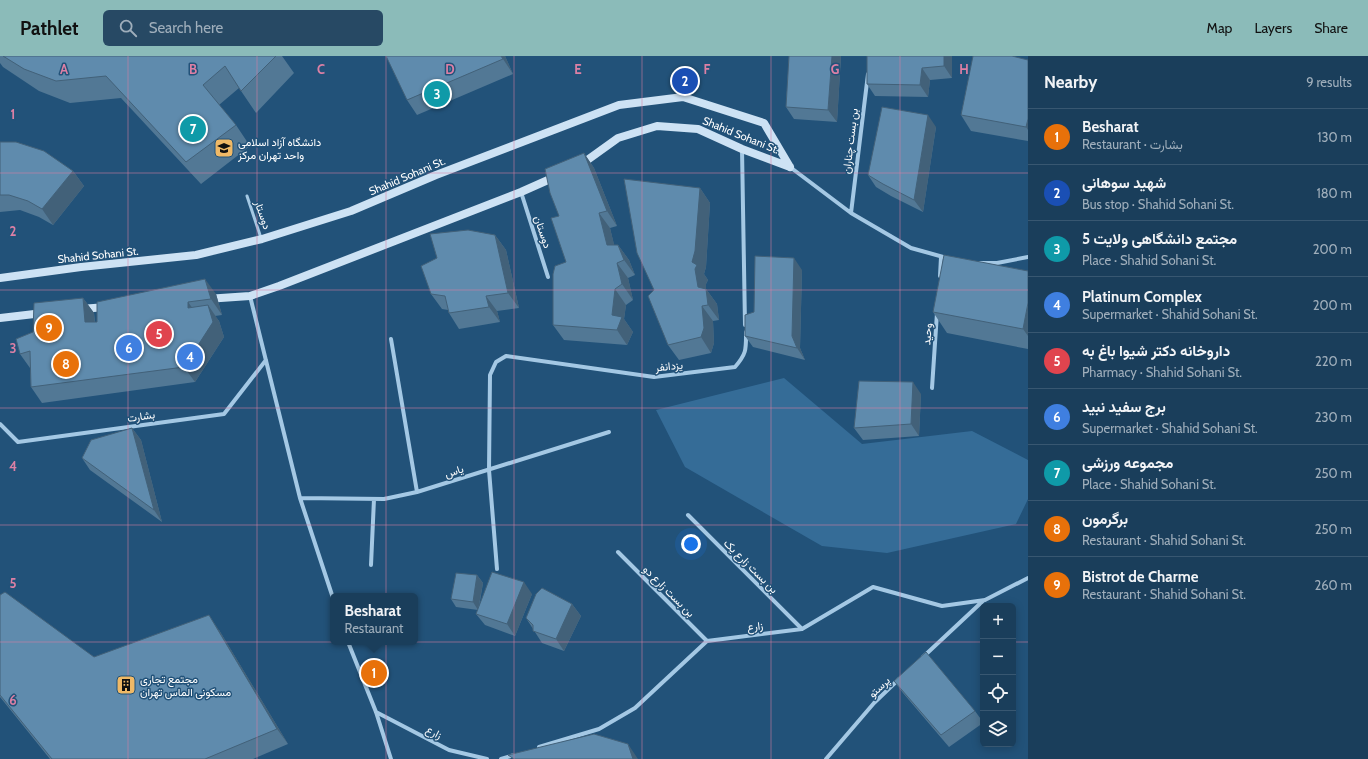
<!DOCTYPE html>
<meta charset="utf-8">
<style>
body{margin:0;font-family:Cabin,Vazirmatn,sans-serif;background:#274964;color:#f1f3f6}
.controls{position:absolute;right:12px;bottom:12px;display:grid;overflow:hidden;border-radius:6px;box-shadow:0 2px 10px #0003}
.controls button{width:36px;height:36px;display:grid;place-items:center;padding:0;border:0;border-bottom:1px solid #385771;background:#1a3e5b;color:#f1f3f6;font:20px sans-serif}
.you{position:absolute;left:691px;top:488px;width:14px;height:14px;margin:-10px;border:3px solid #fff;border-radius:50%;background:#1a73e8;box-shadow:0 0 0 6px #1a73e833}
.badge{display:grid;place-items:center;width:26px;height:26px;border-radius:50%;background:#8bbbb9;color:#fff;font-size:13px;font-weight:700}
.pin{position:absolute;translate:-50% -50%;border:2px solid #fff;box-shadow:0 1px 4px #0006}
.popup{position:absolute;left:330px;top:537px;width:88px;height:52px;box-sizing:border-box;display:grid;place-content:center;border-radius:6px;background:#1a3e5b;filter:drop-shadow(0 1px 3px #0005);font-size:13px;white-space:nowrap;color:#9faebb}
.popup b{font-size:15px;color:#f1f3f6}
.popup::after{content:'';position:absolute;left:50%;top:100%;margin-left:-8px;border:8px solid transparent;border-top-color:#1a3e5b}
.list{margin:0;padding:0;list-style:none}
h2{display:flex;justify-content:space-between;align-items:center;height:52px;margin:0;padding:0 16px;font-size:17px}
h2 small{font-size:13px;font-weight:400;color:#9faebb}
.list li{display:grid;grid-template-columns:26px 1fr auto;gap:12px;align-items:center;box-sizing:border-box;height:56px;padding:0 16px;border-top:1px solid #385771}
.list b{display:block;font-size:15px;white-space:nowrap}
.list p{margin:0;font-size:13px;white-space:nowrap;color:#9faebb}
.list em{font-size:13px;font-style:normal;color:#9faebb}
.icon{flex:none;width:22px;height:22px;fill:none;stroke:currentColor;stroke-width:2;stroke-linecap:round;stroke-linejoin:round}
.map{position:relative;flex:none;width:1028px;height:703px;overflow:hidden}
header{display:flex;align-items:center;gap:24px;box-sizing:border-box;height:56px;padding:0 20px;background:#8bbbb9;color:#111}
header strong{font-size:19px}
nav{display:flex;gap:22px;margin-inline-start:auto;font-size:14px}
.search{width:280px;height:36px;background:#274964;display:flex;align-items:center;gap:10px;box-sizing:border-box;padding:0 14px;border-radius:6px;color:#9faebb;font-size:15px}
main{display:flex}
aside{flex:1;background:#1a3e5b}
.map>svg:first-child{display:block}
</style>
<header>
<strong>Pathlet</strong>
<div class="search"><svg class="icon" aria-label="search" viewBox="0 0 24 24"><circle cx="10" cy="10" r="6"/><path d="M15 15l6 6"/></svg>Search here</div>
<nav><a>Map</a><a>Layers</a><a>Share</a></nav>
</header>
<main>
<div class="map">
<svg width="1028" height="703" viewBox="0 0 1028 703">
<rect width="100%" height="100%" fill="#225279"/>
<path fill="#356c97" d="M784 322 862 388 972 375 1028 404V443L1016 468 887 497 822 490 685 411 656 354Z"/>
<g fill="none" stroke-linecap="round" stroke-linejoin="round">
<path stroke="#a4c8e4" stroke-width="3" d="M247 140 261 182"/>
<path stroke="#a4c8e4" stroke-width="4" d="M742 93 745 269
M790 111 851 157 911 192 947 202
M521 136 548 221
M851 157 868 18
M980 207H997L1028 201
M940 220 941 201
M250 240 300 442 333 542
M391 283 417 436
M932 332 937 257
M0 368 18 386 224 358 266 304
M300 442 384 443 417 436 609 376
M688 459 802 573
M618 496 707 585
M371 509 374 443
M497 513 489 414 490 319 496 306 506 300 654 321 735 311C747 297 746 293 746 276
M348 586 376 656 391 703
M923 601 984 544
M376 656 449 694 487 703
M539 691 599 673 635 652 707 585 802 573 873 531 942 550 985 544 1028 522
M501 703 514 699
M826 703 874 647 899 623"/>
<path stroke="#cde2f4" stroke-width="8" d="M579 110 618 82 657 70 698 73 742 93 790 111
M0 222 81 211 196 199 262 183 351 155 436 119 619 49 683 41 764 67 790 111
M206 243 250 240 279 230 521 136 557 120
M80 253 107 251
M0 262 43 257"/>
</g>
<path fill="#527895" d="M0 0H282L294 17 256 57 239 32 219 49 236 69 250 90 201 128 121 42 70 47 39 35 3 11 0 7Z
M505 0 513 18 417 59 407 44Z
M789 0H841L837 66 794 63 786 51Z
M952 0V22L930 24 928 41 875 40 867 28Z
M1028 4V85L971 75 961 59Z
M936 71 923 156 891 140 876 131 868 119Z
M0 86 73 115 84 130 53 169 39 161 20 154 0 156Z
M584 97 594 112 617 170 610 172 614 189H618L629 204 635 219 628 222 633 244 626 249 624 263 633 276 627 289 564 284 553 269 566 206 559 160Z
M700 132 710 147 706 211 704 218 708 224 706 228V233L717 248 719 264 713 265 714 287 711 297 679 304 668 289 654 234Z
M495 179 506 194 519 252 497 255 500 266 459 273 449 257 448 254 442 253 431 238Z
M802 214 800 292 805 304 753 291 745 280 754 256Z
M1028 215V293L947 277 933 256Z
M216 238 222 259 215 260 219 265 224 281 195 326 42 347 31 331 30 312 20 298 33 276 83 242 94 257 95 266H97Z
M921 338 919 380 863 384 854 372Z
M132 372 141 384 162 466 90 414 82 402Z
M477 519 483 527 479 551 532 538 515 580 485 569 476 558 478 554 456 551 451 543Z
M0 539 94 601 219 574 288 688 253 703H50L0 641Z
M572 548 581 560 564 595 542 587 526 562Z
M894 625 975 655 983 666V667L949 691 903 637Z"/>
<path fill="#426179" d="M501 0H505L513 18Z
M832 0H841L837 66 828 54Z
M944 0H952V22L944 10Z
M922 12 930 24 928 41 920 29Z
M928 59 936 71 923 156 914 144Z
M1028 63V74L1026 71Z
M584 97 594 112 617 170 607 155Z
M73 115 84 130 53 169 42 153Z
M700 132 710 147 706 211 704 218 708 224 706 228V233L717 248 719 264 708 249 698 231 692 206Z
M599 157 610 172 618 204 607 189Z
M495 179 506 194 519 252 508 237Z
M618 189 629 204 635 219 624 204Z
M794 202 802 214 800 292 805 304 797 292 792 280Z
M617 207 628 222 633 244 622 228Z
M205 223 216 238 222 259 211 243Z
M615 233 626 249 624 263 633 276 627 289 617 274 612 259Z
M486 240 497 255 500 266 489 251Z
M83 242 94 257 96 282 85 266Z
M188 246 199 261 188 252Z
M1028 247V280L1023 273Z
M208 249 219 265 224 281 195 326 184 311Z
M702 250 713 265 714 287 711 297 701 281Z
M913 326 921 338 919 380 911 368Z
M132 372 141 384 162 466 154 454Z
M477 519 483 527 478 554 473 546Z
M524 526 532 538 515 580 507 568Z
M572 548 581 560 564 595 556 583Z
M209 559 219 574 288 688 277 673Z
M628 688 638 703H633Z"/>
<path fill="#5f8bad" stroke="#426179" d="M3 0H276L241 35 225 10 203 29 236 69 186 106 106 20 56 25 24 13Z
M386 0H501L503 3 407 44Z
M789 0H832L828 54 786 51Z
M867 0H944V10L922 12 920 29 867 28Z
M973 0H1012L1028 4V63L1026 71 961 59Z
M882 51 928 59 914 144 883 128 868 119Z
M0 86H16L44 95 73 115 42 153 28 145 9 139H0Z
M584 97 607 155 599 157 607 189H618L624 204 617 207 622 228 615 233 612 259 622 261 617 274 553 269V218L555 210 566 206 551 162 559 160 550 137 545 113Z
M624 123 700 132 695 195 692 206 697 209 695 213 698 231 706 233 708 249 702 250 704 272 701 281 668 289 648 240 654 234 637 197Z
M468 174 495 179 508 237 486 240 489 251 449 257 445 240 431 238 421 210 437 202 430 178Z
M944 199 1028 215V247L1023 273 933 256Z
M755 200 794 202 792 280 797 292 745 280V259L754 256Z
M205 223 211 243 188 246V252L208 249 213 266 184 311 31 331 30 295 20 298 16 283 33 276 34 247 83 242 85 266H97V246Z
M859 325 913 326 911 368 854 372Z
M132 372 154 454 82 402 91 384Z
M492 516 524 526 507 568 476 558Z
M456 517 477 519 473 546 451 543Z
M542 532 572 548 556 583 533 575V569L526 562 536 538Z
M5 536 94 601 209 559 277 673 205 703H52L0 639V539Z
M926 596 975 655 941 679 894 625Z
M594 678 628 688 633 703H514L508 699Z"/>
<path fill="none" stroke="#dd80a5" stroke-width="1" stroke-opacity="0.55" d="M128 0V703M257 0V703M386 0V703M514 0V703M642 0V703M771 0V703M900 0V703M0 117H1028M0 234H1028M0 352H1028M0 469H1028M0 586H983M1013 586H1028"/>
<defs>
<symbol id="university-square" viewBox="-11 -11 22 22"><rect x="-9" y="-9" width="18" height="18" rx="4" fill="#f0b966" stroke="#225279"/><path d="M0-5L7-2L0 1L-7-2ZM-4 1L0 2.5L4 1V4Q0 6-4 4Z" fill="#111"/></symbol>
<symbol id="building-square" viewBox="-11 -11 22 22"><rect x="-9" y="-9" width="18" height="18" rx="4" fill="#f0b966" stroke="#225279"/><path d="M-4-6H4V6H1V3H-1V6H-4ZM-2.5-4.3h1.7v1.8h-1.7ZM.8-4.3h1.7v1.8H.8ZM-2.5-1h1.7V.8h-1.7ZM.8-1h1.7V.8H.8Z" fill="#111"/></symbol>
</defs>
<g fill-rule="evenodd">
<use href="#university-square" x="213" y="81" width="22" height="22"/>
<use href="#building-square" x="115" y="618" width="22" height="22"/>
</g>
<g text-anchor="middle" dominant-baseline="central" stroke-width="3" stroke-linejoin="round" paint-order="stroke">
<g font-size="11" fill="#fff" stroke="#225279">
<text transform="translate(741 79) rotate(22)">Shahid Sohani St.</text>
<text transform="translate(850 85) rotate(-83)">بن بست چناران</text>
<text transform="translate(407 120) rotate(-23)">Shahid Sohani St.</text>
<text transform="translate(263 159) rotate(71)">دوستار</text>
<text transform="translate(543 176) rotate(72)">دوستان</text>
<text transform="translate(98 199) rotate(-6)">Shahid Sohani St.</text>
<text transform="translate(927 278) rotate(-86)">وحید</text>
<text transform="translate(669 310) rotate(-6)">یزدانفر</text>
<text transform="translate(141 360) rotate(-8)">بشارت</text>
<text transform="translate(454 415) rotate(-17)">یاس</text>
<text transform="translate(751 510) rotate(45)">بن بست زارع یک</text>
<text transform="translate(669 535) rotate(45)">بن بست زارع دو</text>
<text transform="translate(755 570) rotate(-7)">زارع</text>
<text transform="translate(879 631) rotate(-43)">پرستو</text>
<text transform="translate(434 676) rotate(28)">زارع</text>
</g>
<g font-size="11" fill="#fff" stroke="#225279" text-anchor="start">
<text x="238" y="86">دانشگاه آزاد اسلامی<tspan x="238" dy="13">واحد تهران مرکز</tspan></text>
<text x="140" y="623">مجتمع تجاری<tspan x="140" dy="13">مسکونی الماس تهران</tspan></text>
</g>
</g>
<g font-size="13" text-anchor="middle" font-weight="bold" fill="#dd80a5" stroke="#225279" stroke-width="3" stroke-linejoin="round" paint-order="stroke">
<text x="64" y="18">A</text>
<text x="193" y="18">B</text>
<text x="321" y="18">C</text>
<text x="450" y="18">D</text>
<text x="578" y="18">E</text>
<text x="707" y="18">F</text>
<text x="835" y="18">G</text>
<text x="964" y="18">H</text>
<text x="13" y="63">1</text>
<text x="13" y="180">2</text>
<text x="13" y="297">3</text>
<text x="13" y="415">4</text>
<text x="13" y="532">5</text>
<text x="13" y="649">6</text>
</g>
</svg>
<div class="controls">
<button>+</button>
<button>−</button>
<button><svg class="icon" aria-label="locate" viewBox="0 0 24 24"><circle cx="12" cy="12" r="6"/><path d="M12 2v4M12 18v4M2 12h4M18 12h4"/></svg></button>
<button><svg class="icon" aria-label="layers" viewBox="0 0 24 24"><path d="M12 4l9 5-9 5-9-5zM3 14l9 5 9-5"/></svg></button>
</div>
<div class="you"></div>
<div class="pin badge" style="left:374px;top:617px;background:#e8710a">1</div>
<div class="popup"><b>Besharat</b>Restaurant</div>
<div class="pin badge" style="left:685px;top:25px;background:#1a4fb4">2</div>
<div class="pin badge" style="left:437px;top:38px;background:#0f9aa8">3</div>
<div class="pin badge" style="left:190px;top:301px;background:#3f7fe0">4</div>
<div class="pin badge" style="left:159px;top:278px;background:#e0444e">5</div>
<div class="pin badge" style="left:129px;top:292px;background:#3f7fe0">6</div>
<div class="pin badge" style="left:193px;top:73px;background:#0f9aa8">7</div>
<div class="pin badge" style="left:66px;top:308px;background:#e8710a">8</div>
<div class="pin badge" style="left:49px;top:272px;background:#e8710a">9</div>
</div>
<aside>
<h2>Nearby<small>9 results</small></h2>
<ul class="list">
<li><span class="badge" style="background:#e8710a">1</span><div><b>Besharat</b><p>Restaurant · بشارت</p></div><em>130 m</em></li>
<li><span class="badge" style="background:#1a4fb4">2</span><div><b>شهید سوهانی</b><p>Bus stop · Shahid Sohani St.</p></div><em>180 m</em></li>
<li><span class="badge" style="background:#0f9aa8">3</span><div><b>مجتمع دانشگاهی ولایت 5</b><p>Place · Shahid Sohani St.</p></div><em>200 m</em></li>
<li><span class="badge" style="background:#3f7fe0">4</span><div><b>Platinum Complex</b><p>Supermarket · Shahid Sohani St.</p></div><em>200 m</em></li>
<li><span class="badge" style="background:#e0444e">5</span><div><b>داروخانه دکتر شیوا باغ به</b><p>Pharmacy · Shahid Sohani St.</p></div><em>220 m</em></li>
<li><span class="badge" style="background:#3f7fe0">6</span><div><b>برج سفید نبید</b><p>Supermarket · Shahid Sohani St.</p></div><em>230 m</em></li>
<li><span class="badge" style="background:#0f9aa8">7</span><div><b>مجموعه ورزشی</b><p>Place · Shahid Sohani St.</p></div><em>250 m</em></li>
<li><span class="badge" style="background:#e8710a">8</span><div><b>برگرمون</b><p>Restaurant · Shahid Sohani St.</p></div><em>250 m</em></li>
<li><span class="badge" style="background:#e8710a">9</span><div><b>Bistrot de Charme</b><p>Restaurant · Shahid Sohani St.</p></div><em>260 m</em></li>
</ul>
</aside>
</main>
